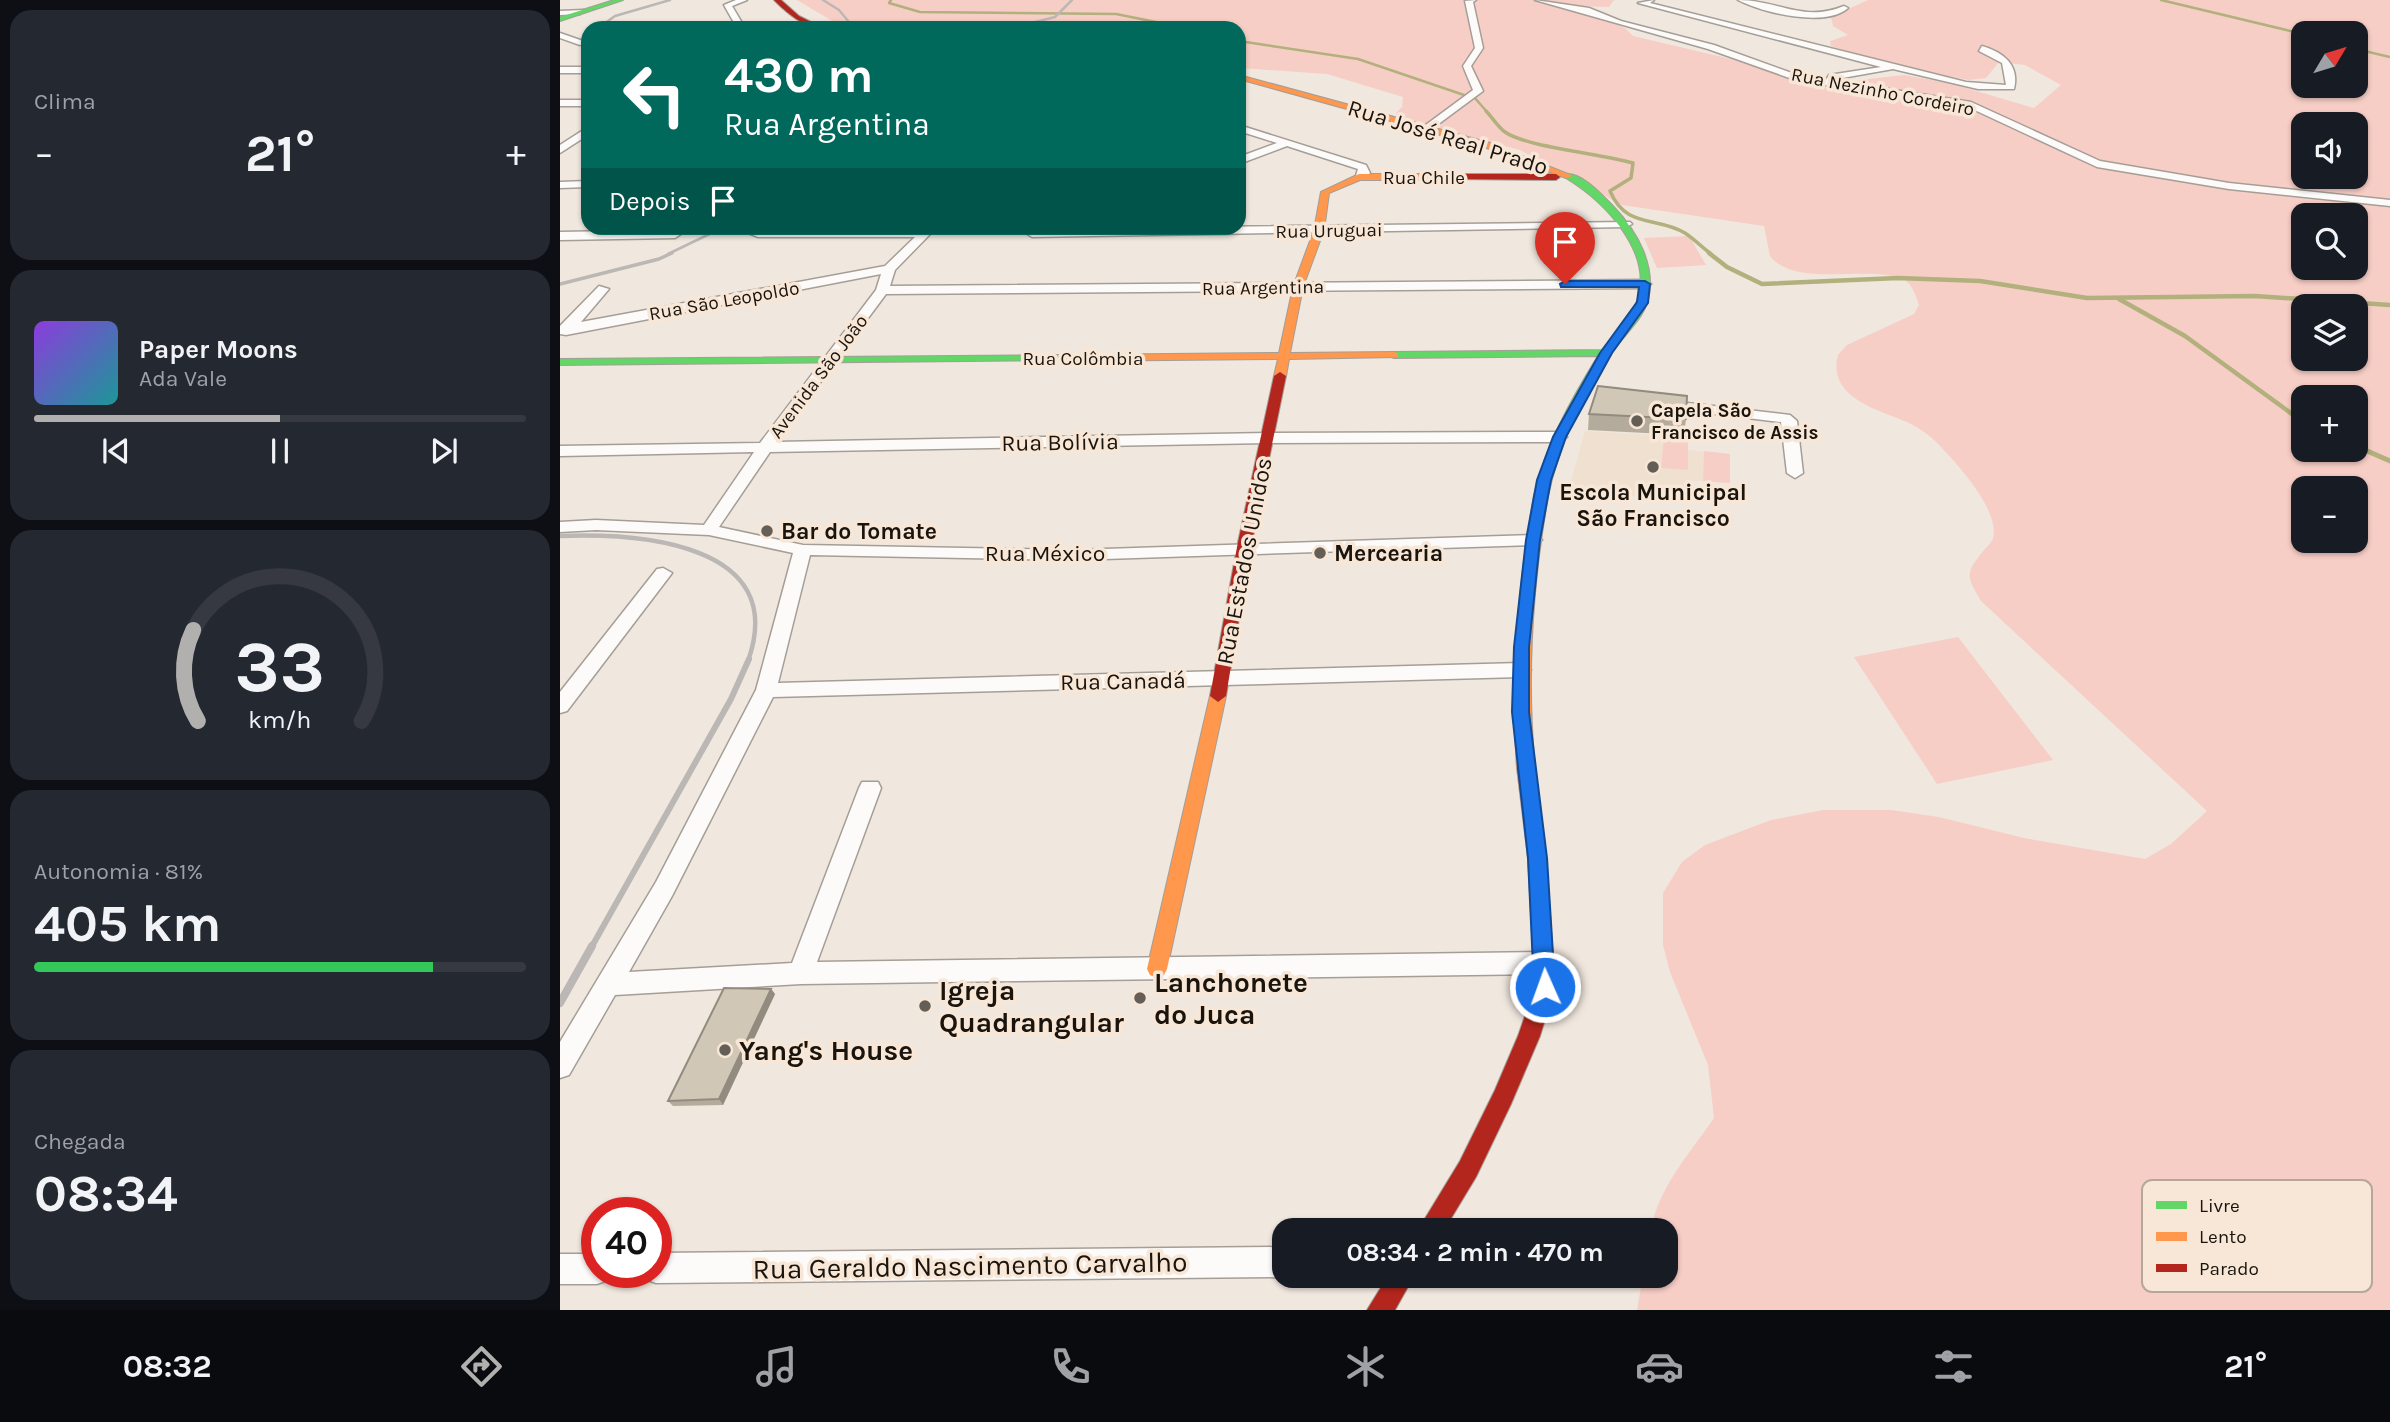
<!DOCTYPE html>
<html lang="pt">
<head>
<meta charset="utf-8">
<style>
  :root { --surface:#171b24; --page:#242831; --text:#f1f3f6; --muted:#9ea1a6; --line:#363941; --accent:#b2b0ae }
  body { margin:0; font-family:Karla,sans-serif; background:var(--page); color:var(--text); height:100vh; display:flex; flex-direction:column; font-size:26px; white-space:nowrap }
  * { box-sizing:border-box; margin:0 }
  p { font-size:23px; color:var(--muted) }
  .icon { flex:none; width:38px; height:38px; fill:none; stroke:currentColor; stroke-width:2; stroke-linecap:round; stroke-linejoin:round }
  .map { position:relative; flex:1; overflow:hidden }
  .drawer { display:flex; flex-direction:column; gap:10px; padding:10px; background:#0d0f14; width:560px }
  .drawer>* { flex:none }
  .top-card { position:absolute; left:21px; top:21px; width:665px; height:214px; border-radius:21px; box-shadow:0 2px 5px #0004; background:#00695c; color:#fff; overflow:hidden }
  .needle { width:46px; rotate:52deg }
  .tools { position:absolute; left:1731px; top:21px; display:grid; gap:14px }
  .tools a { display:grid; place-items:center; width:77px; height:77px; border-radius:14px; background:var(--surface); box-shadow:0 2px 5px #0004; font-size:35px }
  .speed { position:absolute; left:21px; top:1197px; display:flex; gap:14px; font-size:35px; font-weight:700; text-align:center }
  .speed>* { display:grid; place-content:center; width:91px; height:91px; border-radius:50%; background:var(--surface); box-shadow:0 2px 5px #0004; line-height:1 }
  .speed .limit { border:10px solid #d22; background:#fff; color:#111 }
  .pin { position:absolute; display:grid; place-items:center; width:60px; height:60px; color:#fff; margin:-72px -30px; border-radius:50% 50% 50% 0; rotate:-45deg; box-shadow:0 0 7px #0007 }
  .pin .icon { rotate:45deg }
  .me { position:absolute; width:77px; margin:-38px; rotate:358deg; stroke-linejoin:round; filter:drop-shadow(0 0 5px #0008) }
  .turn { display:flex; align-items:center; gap:24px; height:147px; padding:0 28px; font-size:32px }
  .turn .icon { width:91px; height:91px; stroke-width:2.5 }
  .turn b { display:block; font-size:49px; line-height:60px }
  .then { display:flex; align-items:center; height:66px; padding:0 28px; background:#0003; gap:14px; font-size:26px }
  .big { font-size:52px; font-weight:700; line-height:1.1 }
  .drawer .tile { flex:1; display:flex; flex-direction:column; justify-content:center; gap:10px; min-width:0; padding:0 24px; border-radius:21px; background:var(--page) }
  .drawer .dial { align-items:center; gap:0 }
  .dial svg { height:182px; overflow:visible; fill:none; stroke:var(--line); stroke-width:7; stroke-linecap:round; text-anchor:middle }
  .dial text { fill:var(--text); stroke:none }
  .song { display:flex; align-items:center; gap:21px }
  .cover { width:84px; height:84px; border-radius:10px; background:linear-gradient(135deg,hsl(270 70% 55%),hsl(180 70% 35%)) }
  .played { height:7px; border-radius:4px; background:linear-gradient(90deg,var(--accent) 50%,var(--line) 50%) }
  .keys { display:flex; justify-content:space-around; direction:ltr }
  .heat { display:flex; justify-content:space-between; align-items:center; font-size:38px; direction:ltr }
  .charge { height:10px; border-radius:5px; background:linear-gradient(90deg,#34c759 81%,var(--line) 0) }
  .trip { position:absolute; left:712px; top:1218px; width:406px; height:70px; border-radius:21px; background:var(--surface); box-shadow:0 2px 5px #0004; font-weight:700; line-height:70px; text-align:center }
  .menu { display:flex; height:112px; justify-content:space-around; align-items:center; background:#090b0e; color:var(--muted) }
  .menu .icon { width:49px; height:49px }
  .menu .selected { color:var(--accent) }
  .menu b { font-size:32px; color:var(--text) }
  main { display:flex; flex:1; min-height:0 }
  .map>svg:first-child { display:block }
  .built { fill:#f0e0cf }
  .green { fill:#f7cec6; fill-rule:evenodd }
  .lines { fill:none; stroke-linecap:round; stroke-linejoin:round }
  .stream-far3 { stroke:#b2b07d; stroke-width:2.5 }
  .stream-far2 { stroke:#b2b07d; stroke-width:3.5 }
  .stream-far1 { stroke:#b2b07d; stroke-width:4.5 }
  .stream { stroke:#b2b07d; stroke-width:5 }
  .street-casing { stroke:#a59e97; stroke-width:3 }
  .fast-casing { stroke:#a59e97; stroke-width:2 }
  .slow-casing { stroke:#a59e97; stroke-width:2 }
  .jam-casing { stroke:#a59e97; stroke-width:2 }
  .street { fill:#fdfbfa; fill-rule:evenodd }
  .fast { fill:#63d668; fill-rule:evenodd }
  .slow { fill:#ff974d; fill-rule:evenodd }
  .jam { fill:#b3261e; fill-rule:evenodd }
  .rail-far4 { stroke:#bab7b5; stroke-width:2.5 }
  .rail-far3 { stroke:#bab7b5; stroke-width:3.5 }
  .rail-far2 { stroke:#bab7b5; stroke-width:4.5 }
  .rail-far1 { stroke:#bab7b5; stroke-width:6 }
  .rail { stroke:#bab7b5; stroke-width:8 }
  .wall { fill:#b4ab9d }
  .shaded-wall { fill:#928b7f }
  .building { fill:#d1c7b6; stroke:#928b7f; stroke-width:2 }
  .route { fill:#1a73e8; stroke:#114b97; stroke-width:2 }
  .poi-dot { fill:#645e57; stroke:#f8e7d6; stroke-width:2.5 }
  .labels { text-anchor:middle; stroke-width:7; stroke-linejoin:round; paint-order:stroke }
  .far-street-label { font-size:19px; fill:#19140e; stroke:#f8e7d6 }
  .far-poi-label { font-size:19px; font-weight:bold; fill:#19140e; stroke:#f8e7d6; text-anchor:start }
  .street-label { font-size:23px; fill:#19140e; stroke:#f8e7d6 }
  .poi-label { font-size:23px; font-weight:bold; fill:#19140e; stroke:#f8e7d6; text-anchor:start }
  .near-poi-label { font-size:28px; font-weight:bold; fill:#19140e; stroke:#f8e7d6; text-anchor:start }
  .near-street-label { font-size:28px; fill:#19140e; stroke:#f8e7d6 }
  .key { fill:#f8e7d6; stroke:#b5a89a; stroke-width:2 }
  .key-label { font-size:19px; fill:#19140e }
</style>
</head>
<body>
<main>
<section class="drawer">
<div class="tile"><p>Clima</p>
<div class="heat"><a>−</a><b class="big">21°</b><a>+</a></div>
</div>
<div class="tile">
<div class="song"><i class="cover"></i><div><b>Paper Moons</b><p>Ada Vale</p></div></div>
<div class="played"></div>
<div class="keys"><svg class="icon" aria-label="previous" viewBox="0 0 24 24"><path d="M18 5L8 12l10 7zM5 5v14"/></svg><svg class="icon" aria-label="pause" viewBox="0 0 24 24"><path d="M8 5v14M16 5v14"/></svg><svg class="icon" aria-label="next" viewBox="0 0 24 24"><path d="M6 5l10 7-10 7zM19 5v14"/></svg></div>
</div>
<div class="tile dial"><svg viewBox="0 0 100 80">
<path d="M14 69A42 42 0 1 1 86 69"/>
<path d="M14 69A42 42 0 0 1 12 29" stroke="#b2b0ae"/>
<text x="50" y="56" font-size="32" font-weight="700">33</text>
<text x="50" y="72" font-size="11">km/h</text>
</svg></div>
<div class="tile"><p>Autonomia · 81%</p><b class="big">405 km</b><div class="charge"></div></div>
<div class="tile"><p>Chegada</p><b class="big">08:34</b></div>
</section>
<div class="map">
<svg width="1830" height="1310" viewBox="0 0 1830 1310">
  <rect width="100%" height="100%" fill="#f0e7de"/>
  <polygon class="built" points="1025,431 1126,437 1128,450 1170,454 1170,483 1126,480 1123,498 1095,494 1062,497 1009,489"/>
  <g class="green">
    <path d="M237,0H1054L1049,7L1019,6L1022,10L1065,28L1073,36L1273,83L1344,75L1389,83L1474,108L1501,85L1465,65L1439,62L1426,78L1409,80L1329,65L1271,46L1270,41L1288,35L1273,26L1271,17L1308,0H1830V1310H1077L1083,1276H1106V1230H1091C1098,1188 1130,1153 1154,1118L1148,1065L1110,972L1103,945V893L1122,862L1145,845L1211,820L1263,810H1331L1379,817L1464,838L1585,859L1611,844L1647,811L1421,601C1406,576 1405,573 1424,550C1427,547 1432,542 1433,538C1440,511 1399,466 1381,447C1372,437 1360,428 1347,422C1319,410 1267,398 1278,355L1287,345L1354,314L1359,305C1356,296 1352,282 1342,279C1306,264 1236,289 1210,256L1204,226L1062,205L960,150L838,118L836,113L842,107L843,97L767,74L679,68V28H284ZM1743,33H1796V86H1743ZM1743,124H1796V177H1743ZM1743,215H1796V268H1743ZM1743,306H1796V359H1743ZM1743,397H1796V450H1743ZM1743,488H1796V541H1743Z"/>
    <polygon points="1129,236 1146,265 1097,268 1084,238"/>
    <polygon points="1104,437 1128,439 1128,470 1101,468"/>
    <polygon points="1144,451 1170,454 1170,483 1143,481"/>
    <polygon points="1398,637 1493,760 1377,784 1294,657"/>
  </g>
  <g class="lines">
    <g class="stream-far3">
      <polyline points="331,0 329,3 360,12 556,14 626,28"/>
      <polyline points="1601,0 1743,34"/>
      <polyline points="679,41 798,59 904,95"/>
      <polyline points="1796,49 1830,57"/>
      <polyline points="914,97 928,113"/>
    </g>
    <path class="stream-far2" d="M926,111C932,117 938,127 945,132C966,147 1043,154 1073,163L1071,178L1050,191C1066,229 1096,216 1125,233C1134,239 1143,248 1151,254"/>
    <g class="stream-far1">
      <polyline points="1149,253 1167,267 1202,284 1338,278 1420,281 1527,298 1695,296 1830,305"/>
      <polyline points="1559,299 1625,336 1743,422"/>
    </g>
    <polyline class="stream" points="1796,446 1830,461"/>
    <g class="street-casing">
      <g id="street">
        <polygon points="176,0 187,0 172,6 185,28 177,28 164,5"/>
        <polygon points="916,0 913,2 923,48 911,66 923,91 869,131 863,131 863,127 913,90 903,66 915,48 905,1"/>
        <path d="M975,0L1029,8L1061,21L1154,45L1240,76L1266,80L1269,75L1321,67L1078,3L1094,0L1090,3L1406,82L1446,85L1442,63L1419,51L1422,46C1443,52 1460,65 1454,89H1418L1333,69L1271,80L1411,102L1540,161L1669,183L1830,200V206L1669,189L1537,167L1406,106L1238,81L1148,49Z"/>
        <path d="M1178,0C1218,0 1243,23 1284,6L1288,8C1265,28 1203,13 1178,0Z"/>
        <polygon points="23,10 20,14 0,15 0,11"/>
        <polygon points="0,33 23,41 24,43 20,45 0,38"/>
        <rect x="0" y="67" width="28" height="6"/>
        <rect x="0" y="100" width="28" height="6"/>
        <polygon points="679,125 806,165 810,173 803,179 795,179 798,169 727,146 679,164 679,157 717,143 679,131"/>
        <polygon points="28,127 28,135 0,153 0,145"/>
        <polygon points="28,181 28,187 0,188 0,182"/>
        <polygon points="1070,222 1072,224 1066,227 472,237 466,233 472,229"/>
        <polygon points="176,228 362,230 376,228 335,270 330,286 1085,280 1091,284 1085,288 326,294 216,442 708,433 999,432 1007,437 999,442 708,443 210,452 159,527 243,545 514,550 973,535 982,540 973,545 514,560 250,555 218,683 961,663 971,670 961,677 213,697 112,896 69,972 232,963 299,788 302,782 318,782 321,788 257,962 984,952 993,955 996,963 993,971 984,974 241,984 55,995 9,1075 0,1078 0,1042 96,882 196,690 233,553 149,535 36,530 0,532 0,522 36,520 144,525 194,452 0,456 0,446 200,443 316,290 321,274 6,335 0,334 0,326 39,286 49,289 21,322 325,266 355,237 198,237"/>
        <polygon points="0,232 115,230 121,234 115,238 0,240"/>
        <polygon points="1101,400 1230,415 1237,421 1243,473 1235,478 1227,473 1221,422 1096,407 1096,401"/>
        <polygon points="103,568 112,573 109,577 7,711 0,713 0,692 97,569"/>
        <polygon points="724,1247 724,1276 727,1276 724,1277 96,1283 85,1279 83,1272 96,1272 96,1253"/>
        <polygon points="0,1254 37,1254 37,1272 51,1272 48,1280 37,1284 0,1284"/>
      </g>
    </g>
    <g class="fast-casing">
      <g id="fast">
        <polygon points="54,0 63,0 0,21 0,17"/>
        <path d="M1006,174C1023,173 1042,195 1053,206C1077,231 1098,268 1087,303C1081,321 1064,335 1053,351C1023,394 999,444 988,496L981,500L974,496C986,445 1010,401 1038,356L834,358L828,355L834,352L1042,350C1053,335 1068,323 1075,306C1098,255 1045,202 1006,178Z"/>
        <polygon points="506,355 512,358 510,360 0,365 0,359"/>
      </g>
    </g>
    <g class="slow-casing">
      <g id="slow">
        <polygon points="679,75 930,143 1013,176 1006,178 924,147 679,79"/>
        <polygon points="799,174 896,174 900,177 896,180 800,180 769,193 764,230 743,287 730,353 834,352 838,353 838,357 729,359 726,376 720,380 714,376 718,359 506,361 500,358 506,355 719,353 733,287 754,230 761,192"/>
        <path d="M981,492L988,496C972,587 966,676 975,768L972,773H960L957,768C950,676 958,587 974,496Z"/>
        <polygon points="658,690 666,696 607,969 604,975 597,978 590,975 587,969 650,696"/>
      </g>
    </g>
    <g class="jam-casing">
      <g id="jam">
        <path d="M214,0H221L239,16L263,28C244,28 227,13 214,0Z"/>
        <polygon points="896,174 996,174 1000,177 996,180 893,179 892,177"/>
        <polygon points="720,372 726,376 691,547 666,696 658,702 650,696 677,547 714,376"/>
        <polygon points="966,762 972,763 975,768 986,858 995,987 980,1036 951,1104 916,1177 884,1230 858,1230 900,1161 935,1090 958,1036 975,987 968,858 957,768 960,763"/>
        <polygon points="828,1276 854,1276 835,1310 807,1310"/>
      </g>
    </g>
    <use href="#street" class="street"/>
    <use href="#fast" class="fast"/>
    <use href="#slow" class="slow"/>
    <use href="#jam" class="jam"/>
    <g class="rail-far4">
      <polyline points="263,0 279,10 294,28"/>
      <polyline points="38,28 55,16 110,0"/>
      <polyline points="451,28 495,17 512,0"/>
      <polyline points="108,254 162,228"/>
    </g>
    <polyline class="rail-far3" points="0,284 99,259 112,253"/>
    <path class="rail-far2" d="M0,536C79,533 230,543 188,661"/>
    <polyline class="rail-far1" points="31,948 171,699 189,659"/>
    <polyline class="rail" points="0,1003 32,946"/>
  </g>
  <g class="wall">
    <polygon points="1029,414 1126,419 1124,435 1028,430"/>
    <polygon points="211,989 215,994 163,1105 113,1106 108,1101"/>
  </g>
  <polygon class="shaded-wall" points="211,989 215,994 163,1105 159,1099"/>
  <g class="building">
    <polygon points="1038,386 1127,396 1126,419 1029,414"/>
    <polygon points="164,988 211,989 159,1099 108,1101"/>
  </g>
  <polygon class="route" points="1005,281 1085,281 1090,284 1088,303 1052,353 1006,437 991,480 980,540 969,647 969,712 987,858 995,987 992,993 985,996 977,993 974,987 968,858 952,712 954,647 966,540 977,480 993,437 1040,353 1077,302 1079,287 1001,287 1000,284"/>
  <g class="poi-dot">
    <circle cx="1077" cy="421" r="7"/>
    <circle cx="1093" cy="467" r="7"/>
    <circle cx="207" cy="531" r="7"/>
    <circle cx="760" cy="553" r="7"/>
    <circle cx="580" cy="998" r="7"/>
    <circle cx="365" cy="1006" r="7"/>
    <circle cx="165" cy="1050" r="7"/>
  </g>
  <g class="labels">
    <g class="far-street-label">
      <text transform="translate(1323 91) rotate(11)" y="7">Rua Nezinho Cordeiro</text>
      <text x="864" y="184">Rua Chile</text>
      <text transform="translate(769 230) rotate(-1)" y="7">Rua Uruguai</text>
      <text transform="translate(703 287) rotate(-1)" y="7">Rua Argentina</text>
      <text transform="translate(164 300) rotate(-10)" y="7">Rua São Leopoldo</text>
      <text x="523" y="365">Rua Colômbia</text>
      <text transform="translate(258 376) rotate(-53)" y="7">Avenida São João</text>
    </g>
    <g class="far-poi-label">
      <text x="1091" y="417">Capela São<tspan x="1091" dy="22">Francisco de Assis</tspan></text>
    </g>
    <g class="street-label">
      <text transform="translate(888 137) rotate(17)" y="8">Rua José Real Prado</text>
      <text transform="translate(500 442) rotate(-1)" y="8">Rua Bolívia</text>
      <text x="485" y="561">Rua México</text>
      <text transform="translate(684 561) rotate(-79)" y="8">Rua Estados Unidos</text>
      <text transform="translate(563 681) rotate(-1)" y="8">Rua Canadá</text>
    </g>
    <g class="poi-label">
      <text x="1093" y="500" text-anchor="middle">Escola Municipal<tspan x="1093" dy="26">São Francisco</tspan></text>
      <text x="221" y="539">Bar do Tomate</text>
      <text x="774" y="561">Mercearia</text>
    </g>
    <g class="near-poi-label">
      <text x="594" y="992">Lanchonete<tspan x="594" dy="32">do Juca</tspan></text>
      <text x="379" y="1000">Igreja<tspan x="379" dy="32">Quadrangular</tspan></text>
      <text x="179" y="1060">Yang's House</text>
    </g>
    <g class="near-street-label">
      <text transform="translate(410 1265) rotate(-1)" y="10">Rua Geraldo Nascimento Carvalho</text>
    </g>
  </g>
  <rect x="1582" y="1180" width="230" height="112" rx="10" class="key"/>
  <rect x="1596" y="1201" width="31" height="8" fill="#63d668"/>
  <rect x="1596" y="1232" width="31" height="9" fill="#ff974d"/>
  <rect x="1596" y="1264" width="31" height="8" fill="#b3261e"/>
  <g class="key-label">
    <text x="1639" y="1212">Livre</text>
    <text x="1639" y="1243">Lento</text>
    <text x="1639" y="1275">Parado</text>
  </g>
</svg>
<div class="tools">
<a><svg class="needle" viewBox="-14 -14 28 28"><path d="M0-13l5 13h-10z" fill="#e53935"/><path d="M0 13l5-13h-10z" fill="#9ea1a6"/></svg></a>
<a><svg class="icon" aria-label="sound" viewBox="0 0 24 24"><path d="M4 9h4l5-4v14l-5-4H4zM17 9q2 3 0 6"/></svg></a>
<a><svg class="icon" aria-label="search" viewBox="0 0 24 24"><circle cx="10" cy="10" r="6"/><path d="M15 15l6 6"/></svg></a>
<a><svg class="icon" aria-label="layers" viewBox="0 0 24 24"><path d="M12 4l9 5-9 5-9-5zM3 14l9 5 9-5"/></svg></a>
<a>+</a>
<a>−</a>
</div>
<div class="speed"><div class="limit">40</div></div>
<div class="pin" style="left:1005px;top:284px;background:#d93025"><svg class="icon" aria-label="arrive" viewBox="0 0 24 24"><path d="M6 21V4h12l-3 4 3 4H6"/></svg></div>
<svg class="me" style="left:985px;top:987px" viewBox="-20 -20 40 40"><circle r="17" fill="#1a73e8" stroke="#fff" stroke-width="3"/><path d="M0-11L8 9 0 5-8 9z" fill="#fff"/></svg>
<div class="trip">08:34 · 2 min · 470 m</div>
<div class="top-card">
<div class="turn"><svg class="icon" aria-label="left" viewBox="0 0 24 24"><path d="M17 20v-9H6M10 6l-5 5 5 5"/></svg><div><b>430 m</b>Rua Argentina</div></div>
<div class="then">Depois<svg class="icon" aria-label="arrive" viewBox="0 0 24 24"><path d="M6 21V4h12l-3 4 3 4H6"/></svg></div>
</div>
</div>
</main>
<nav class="menu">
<b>08:32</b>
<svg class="icon selected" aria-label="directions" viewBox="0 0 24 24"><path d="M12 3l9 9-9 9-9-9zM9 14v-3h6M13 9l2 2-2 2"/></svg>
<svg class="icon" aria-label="music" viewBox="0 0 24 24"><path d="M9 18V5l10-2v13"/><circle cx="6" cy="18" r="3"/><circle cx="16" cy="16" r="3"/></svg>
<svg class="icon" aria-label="phone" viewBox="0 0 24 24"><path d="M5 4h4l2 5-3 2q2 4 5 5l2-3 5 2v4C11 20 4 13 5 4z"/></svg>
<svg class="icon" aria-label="climate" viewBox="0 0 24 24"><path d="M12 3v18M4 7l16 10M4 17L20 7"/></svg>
<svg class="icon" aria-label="car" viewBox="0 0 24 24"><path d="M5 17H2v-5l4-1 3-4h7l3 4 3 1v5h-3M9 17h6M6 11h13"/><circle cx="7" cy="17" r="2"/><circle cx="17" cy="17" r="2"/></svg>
<svg class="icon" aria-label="filters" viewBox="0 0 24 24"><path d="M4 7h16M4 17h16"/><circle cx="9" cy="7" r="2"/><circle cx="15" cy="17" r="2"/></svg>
<b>21°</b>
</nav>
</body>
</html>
